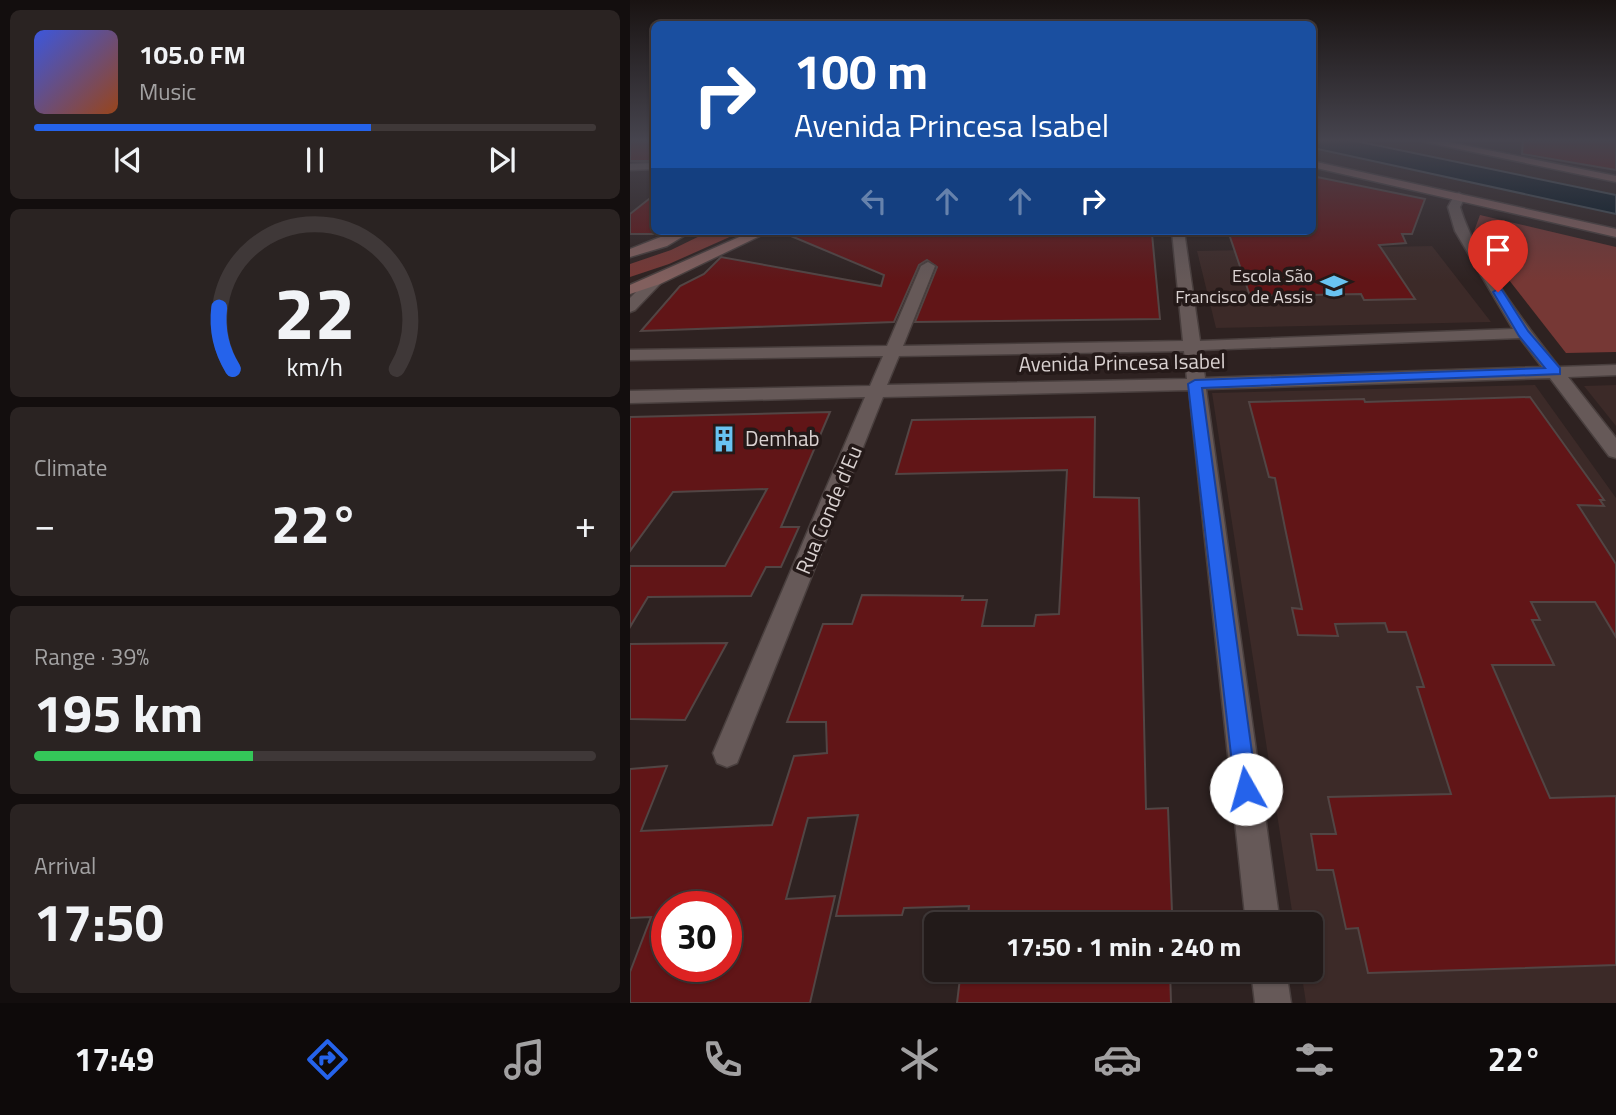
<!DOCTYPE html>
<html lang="en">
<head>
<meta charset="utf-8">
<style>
  :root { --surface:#221a19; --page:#2a2322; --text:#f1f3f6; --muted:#a2a1a2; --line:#3f3838; --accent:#2563eb }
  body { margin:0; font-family:"Titillium Web",sans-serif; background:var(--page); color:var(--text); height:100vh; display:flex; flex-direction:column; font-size:26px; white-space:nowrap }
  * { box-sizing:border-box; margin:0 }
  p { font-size:23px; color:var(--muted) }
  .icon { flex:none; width:38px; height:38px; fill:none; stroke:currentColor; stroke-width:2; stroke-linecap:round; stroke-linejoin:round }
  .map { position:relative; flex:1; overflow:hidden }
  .details { display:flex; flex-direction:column; gap:10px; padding:10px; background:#130e0e; width:630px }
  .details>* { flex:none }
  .hud { position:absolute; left:21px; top:21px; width:665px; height:214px; border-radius:10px; box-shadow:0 2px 5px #0004,0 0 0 2px var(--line); background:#1a4fa0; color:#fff; overflow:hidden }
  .speed { position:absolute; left:21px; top:891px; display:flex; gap:14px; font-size:35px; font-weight:700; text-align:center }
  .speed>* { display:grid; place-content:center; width:91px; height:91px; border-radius:50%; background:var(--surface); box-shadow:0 2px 5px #0004,0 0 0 2px var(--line); line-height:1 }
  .speed .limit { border:10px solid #d22; background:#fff; color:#111 }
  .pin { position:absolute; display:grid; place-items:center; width:60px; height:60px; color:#fff; margin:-72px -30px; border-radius:50% 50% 50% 0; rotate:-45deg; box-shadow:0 0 7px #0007 }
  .pin .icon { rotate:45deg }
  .me { position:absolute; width:77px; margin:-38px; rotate:353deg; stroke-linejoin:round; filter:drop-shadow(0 0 5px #0008) }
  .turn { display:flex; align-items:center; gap:24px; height:147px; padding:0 28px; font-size:32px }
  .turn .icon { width:91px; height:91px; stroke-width:2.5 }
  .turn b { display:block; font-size:49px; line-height:60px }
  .lanes { display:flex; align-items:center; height:66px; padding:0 28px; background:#0003; justify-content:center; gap:35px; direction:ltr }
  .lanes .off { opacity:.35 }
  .big { font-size:52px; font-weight:700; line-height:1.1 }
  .details .tile { flex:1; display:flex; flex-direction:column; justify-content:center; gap:10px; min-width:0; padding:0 24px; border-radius:10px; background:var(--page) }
  .details .dial { align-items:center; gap:0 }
  .dial svg { height:182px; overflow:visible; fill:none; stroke:var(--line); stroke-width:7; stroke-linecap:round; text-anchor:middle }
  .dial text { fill:var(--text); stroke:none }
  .song { display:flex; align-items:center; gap:21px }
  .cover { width:84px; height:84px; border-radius:10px; background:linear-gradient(135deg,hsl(230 70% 55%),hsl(20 70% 35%)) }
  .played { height:7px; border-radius:4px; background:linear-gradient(90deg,var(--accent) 60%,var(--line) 60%) }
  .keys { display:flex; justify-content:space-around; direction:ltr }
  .heat { display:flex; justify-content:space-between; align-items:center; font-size:38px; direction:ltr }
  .charge { height:10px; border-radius:5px; background:linear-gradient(90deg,#34c759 39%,var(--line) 0) }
  .trip { position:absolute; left:294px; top:912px; width:399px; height:70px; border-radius:10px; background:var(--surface); box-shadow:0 2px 5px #0004,0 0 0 2px var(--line); font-weight:700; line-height:70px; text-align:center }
  .tab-bar { display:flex; height:112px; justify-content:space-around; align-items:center; background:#0e0a0a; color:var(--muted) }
  .tab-bar .icon { width:49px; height:49px }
  .tab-bar .on { color:var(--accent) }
  .tab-bar b { font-size:32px; color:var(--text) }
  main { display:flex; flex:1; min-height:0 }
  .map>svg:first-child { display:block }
  .built { fill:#3c2a28 }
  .green { fill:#763835 }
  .water { fill:#001522; stroke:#414e56; stroke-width:2 }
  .building { fill:#611517; stroke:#524544; stroke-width:2; fill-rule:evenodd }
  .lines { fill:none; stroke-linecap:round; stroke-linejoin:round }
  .minor-casing { stroke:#493f3e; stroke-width:3 }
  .secondary-casing { stroke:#493f3e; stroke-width:3 }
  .minor { fill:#665958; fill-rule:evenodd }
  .secondary { fill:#82605e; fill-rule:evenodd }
  .route { fill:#2563eb; stroke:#184099; stroke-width:2 }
  .labels { text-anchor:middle; stroke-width:7; stroke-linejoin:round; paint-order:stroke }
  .far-poi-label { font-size:18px; fill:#dad2d1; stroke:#241918; text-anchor:end }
  .street-label { font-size:21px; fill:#dad2d1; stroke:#241918 }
  .poi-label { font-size:21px; fill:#dad2d1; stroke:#241918; text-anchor:start }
</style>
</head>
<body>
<main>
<section class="details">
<div class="tile">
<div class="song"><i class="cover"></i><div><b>105.0 FM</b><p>Music</p></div></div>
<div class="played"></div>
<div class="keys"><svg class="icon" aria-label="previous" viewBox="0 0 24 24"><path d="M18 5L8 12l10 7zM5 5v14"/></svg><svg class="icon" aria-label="pause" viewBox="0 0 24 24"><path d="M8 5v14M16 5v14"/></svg><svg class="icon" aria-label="next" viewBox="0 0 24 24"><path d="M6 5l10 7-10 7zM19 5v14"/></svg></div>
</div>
<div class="tile dial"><svg viewBox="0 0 100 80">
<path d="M14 69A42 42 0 1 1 86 69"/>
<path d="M14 69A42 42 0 0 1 8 42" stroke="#2563eb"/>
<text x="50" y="56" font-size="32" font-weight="700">22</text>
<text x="50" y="72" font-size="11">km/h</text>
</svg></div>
<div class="tile"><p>Climate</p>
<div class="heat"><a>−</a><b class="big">22°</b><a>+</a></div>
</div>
<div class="tile"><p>Range · 39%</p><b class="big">195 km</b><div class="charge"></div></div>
<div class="tile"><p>Arrival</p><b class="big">17:50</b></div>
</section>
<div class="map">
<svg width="986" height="1003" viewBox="0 0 986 1003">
  <rect width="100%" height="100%" fill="#2e2221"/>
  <g class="built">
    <polygon points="802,246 861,322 586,328 567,251"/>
    <polygon points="905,385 986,498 986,1003 676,1003 671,970 681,970 681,924 664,924 582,393"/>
    <polygon points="986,385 986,426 954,386"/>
  </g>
  <g class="green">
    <polygon points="850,215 986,247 986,352 936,353 843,234"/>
    <polygon points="80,231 113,231 39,264 0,277 0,264 41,250"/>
  </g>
  <polygon class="water" points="683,140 721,140 986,195 986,214 683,148"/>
  <g class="building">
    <rect x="0" y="140" width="24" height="21"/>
    <polygon points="893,140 986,140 986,170 892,154"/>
    <polygon points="682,176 795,199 782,234 772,234 776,243 749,245 785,299 734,300 731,294 620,296 598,231 682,231"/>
    <polygon points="24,195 24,234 0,234 0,214"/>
    <polygon points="149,231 446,231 439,236 522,234 530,319 285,322 307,267 297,260 289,265 264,322 11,331 50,286 74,274 91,257 251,286 254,275"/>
    <polygon points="900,397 974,500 970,500 974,506 948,505 986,564 986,637 965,602 901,602 910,620 902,620 924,665 862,665 920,798 986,796 986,965 738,973 728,928 716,929 703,870 687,870 681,834 706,834 698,797 821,794 787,687 794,687 776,632 758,632 755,623 705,624 708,636 668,635 662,608 672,609 655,528 645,478 639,477 619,402 734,399 735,402"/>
    <polygon points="200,412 151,527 169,527 151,567 136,567 121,596 18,597 0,627 0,566 95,566 137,489 43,492 0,551 0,417"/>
    <path d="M465,417L464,497L509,498L516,809L538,808L542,912H511V924H337L339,906L274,908L272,915L206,916L228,815L178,818L156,899L205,896L180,1003H0V972L21,917L0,918V769L37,766L11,831L142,825L164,756L197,753L196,722H157L193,624H222L232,595L333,596L332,600H357L352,626H404L406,615L429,614L437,470L266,474L282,420ZM37,906H96V966H37Z"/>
    <polygon points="97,643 55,720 0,719 0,644"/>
    <polygon points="331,970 540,970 541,1003 327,1003"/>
  </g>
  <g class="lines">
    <g class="minor-casing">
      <g id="minor">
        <polygon points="24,163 24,169 0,170 0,164"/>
        <path d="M829,193L835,197L830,207C846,260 894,323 929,367L986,365V375L938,377L986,438V458L979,456L920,378L576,389L650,924H616L559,390L253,397L107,763L97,767L87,763L83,753L235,397L0,403V391L240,386L253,356L0,360V350L257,346L291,266L298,262L305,266L273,346L553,341L542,231H554L570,341L883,329L825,231L818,207L825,194ZM890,338L912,367L575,378L571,350ZM554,351L557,379L257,385L269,356Z"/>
        <polygon points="25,277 30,278 32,281 30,284 5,310 0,312 0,298 20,278"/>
        <polygon points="621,970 656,970 661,1003 625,1003"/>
      </g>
    </g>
    <g class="secondary-casing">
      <g id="secondary">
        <polygon points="786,140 808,140 986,176 986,182"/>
        <polygon points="682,161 986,229 986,237 682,167"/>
        <polygon points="46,231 62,231 37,246 0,257 0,249"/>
        <polygon points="123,231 140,231 30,284 0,294 0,285"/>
      </g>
    </g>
    <use href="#minor" class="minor"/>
    <use href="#secondary" class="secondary"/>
  </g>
  <linearGradient id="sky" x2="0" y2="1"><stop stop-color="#191312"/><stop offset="0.5" stop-color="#46444e"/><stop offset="1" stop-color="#46444e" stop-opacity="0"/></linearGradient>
  <rect width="986" height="281" fill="url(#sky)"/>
  <polygon class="route" points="868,289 872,290 898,331 930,368 930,374 572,388 627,789 624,797 616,800 608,797 605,789 558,384 565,380 915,368 889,336 863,292"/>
  <defs>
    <g id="school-bare" transform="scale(2.1)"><path d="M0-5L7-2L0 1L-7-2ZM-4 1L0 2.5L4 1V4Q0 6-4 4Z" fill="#69c3f1" stroke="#241918" stroke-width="2.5" paint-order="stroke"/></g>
    <g id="building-bare" transform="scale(2.1)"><path d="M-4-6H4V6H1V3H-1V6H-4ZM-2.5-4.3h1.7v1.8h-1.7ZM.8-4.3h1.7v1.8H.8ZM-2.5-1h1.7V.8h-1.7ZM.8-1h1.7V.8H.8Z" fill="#69c3f1" stroke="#241918" stroke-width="2.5" paint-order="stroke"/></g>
  </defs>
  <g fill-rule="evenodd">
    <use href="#school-bare" x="704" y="286"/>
    <use href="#building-bare" x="94" y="439"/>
  </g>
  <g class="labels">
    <g class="far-poi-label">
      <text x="683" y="282">Escola São<tspan x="683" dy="21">Francisco de Assis</tspan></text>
    </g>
    <g class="street-label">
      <text transform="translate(492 363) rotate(-1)" y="7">Avenida Princesa Isabel</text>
      <text transform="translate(199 510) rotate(-67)" y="7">Rua Conde d'Eu</text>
    </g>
    <g class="poi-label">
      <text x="115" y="446">Demhab</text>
    </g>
  </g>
</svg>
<div class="speed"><div class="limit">30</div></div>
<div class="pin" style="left:868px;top:292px;background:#d93025"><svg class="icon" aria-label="arrive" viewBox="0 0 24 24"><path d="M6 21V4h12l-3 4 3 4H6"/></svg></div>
<svg class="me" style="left:616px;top:789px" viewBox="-20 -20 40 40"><circle r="19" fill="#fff"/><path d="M0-13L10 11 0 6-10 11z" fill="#2563eb"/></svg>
<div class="trip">17:50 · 1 min · 240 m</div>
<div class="hud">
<div class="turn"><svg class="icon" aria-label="right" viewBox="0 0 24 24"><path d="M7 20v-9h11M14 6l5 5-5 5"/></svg><div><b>100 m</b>Avenida Princesa Isabel</div></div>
<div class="lanes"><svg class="icon off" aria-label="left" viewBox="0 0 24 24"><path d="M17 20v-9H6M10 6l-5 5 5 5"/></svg><svg class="icon off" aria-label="ahead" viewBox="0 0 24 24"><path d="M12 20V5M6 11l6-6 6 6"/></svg><svg class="icon off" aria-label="ahead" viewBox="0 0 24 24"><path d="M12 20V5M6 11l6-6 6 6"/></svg><svg class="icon" aria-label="right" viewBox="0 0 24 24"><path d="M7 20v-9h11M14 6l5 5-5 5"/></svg></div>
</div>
</div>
</main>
<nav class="tab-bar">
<b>17:49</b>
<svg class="icon on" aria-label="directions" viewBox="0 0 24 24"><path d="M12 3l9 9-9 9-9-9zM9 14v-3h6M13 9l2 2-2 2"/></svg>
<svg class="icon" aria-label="music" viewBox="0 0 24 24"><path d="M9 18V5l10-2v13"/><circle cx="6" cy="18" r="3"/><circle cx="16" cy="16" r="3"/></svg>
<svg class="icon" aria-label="phone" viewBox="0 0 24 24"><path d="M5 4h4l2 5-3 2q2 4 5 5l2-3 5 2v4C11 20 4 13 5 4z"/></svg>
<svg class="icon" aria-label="climate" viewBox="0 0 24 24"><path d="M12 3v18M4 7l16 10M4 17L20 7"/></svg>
<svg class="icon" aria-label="car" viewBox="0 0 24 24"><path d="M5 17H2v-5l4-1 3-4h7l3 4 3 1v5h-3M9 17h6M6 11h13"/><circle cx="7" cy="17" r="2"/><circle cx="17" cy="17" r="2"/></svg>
<svg class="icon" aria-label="filters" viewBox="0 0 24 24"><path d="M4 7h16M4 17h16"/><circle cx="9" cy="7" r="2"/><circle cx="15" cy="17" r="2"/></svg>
<b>22°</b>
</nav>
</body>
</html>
